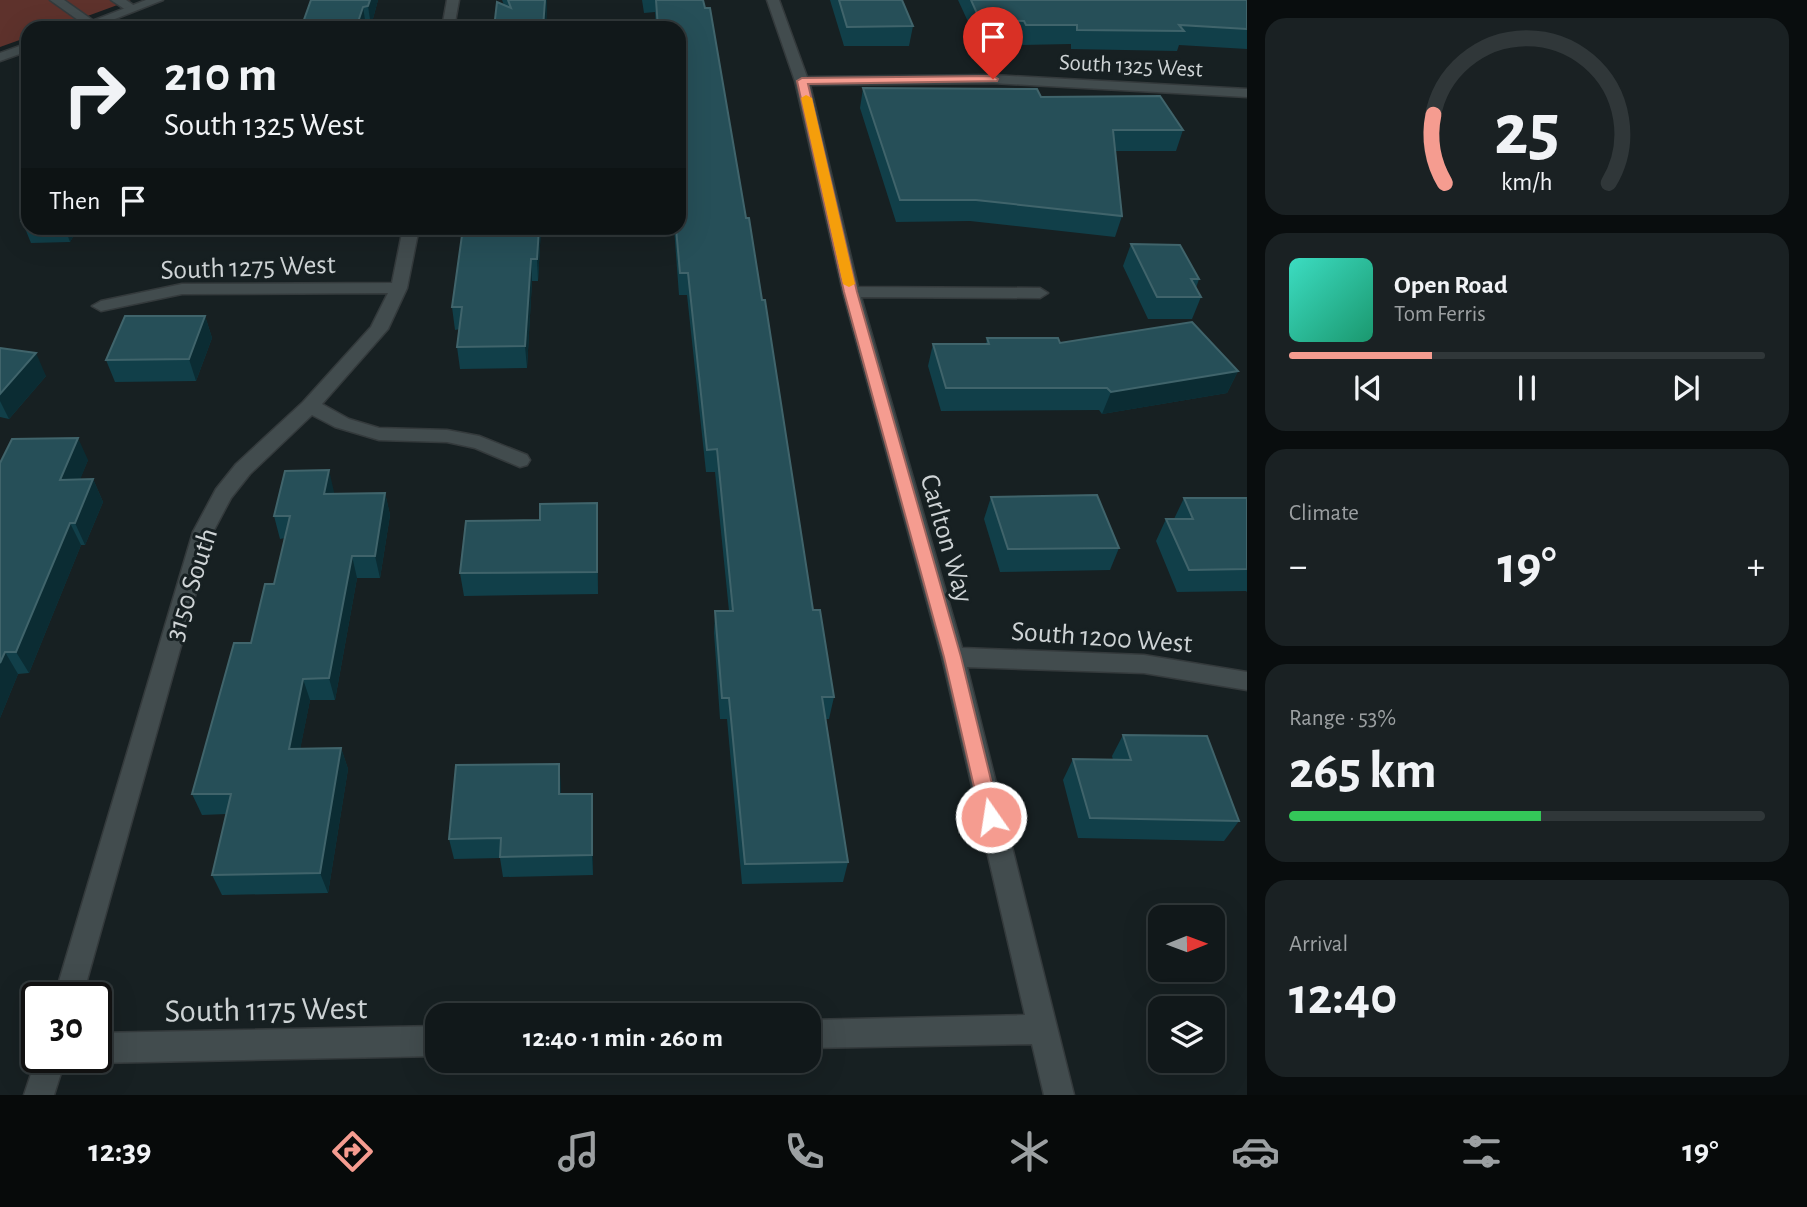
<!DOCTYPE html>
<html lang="en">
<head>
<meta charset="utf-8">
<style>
  :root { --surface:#11181a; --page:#1a2123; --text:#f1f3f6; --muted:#9ca0a2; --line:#303739; --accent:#f59c90 }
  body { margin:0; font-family:"Alegreya Sans",sans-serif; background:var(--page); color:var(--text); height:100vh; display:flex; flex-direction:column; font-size:26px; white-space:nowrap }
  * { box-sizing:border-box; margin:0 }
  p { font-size:23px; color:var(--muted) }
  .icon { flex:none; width:38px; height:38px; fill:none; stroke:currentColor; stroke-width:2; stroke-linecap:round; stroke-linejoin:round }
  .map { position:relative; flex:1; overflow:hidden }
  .panel { display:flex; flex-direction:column; gap:18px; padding:18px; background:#090d0e; width:560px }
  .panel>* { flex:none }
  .hud { position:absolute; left:21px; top:21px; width:665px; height:214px; border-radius:21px; box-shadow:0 7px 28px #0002,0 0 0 2px var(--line); background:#11181a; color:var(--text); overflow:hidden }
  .needle { width:46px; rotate:89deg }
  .fabs { position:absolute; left:1148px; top:905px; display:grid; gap:14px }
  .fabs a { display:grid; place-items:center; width:77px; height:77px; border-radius:14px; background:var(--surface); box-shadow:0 7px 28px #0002,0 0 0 2px var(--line); font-size:35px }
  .speed { position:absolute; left:21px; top:982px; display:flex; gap:14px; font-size:35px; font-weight:700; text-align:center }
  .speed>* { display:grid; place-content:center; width:91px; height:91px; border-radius:50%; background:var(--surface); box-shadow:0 7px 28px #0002,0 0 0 2px var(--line); line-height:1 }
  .speed .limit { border:4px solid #111; border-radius:10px; background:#fff; color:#111 }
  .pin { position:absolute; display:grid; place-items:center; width:60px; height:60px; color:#fff; margin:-72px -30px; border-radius:50% 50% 50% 0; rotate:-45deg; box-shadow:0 0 7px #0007 }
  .pin .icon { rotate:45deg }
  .me { position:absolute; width:77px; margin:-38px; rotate:347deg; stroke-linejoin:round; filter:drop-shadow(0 0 5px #0008) }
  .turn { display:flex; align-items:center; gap:24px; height:147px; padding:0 28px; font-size:32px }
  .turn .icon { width:91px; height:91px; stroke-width:2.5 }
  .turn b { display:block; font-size:49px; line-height:60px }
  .then { display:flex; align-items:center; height:66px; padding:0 28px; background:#0003; gap:14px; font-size:26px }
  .big { font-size:52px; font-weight:700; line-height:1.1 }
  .panel .card { flex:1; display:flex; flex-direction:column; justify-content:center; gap:10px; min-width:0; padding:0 24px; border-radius:21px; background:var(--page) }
  .panel .dial { align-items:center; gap:0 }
  .dial svg { height:182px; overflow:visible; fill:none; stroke:var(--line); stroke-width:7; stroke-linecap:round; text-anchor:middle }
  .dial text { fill:var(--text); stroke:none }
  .song { display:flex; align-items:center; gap:21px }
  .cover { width:84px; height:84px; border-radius:10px; background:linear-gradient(135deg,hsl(170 70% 55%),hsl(160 70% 35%)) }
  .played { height:7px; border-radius:4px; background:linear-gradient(90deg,var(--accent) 30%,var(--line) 30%) }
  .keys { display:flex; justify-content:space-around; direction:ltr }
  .heat { display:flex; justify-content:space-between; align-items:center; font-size:38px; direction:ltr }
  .charge { height:10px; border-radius:5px; background:linear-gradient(90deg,#34c759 53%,var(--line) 0) }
  .trip { position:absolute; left:425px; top:1003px; width:396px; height:70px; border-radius:21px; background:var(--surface); box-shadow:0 7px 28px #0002,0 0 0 2px var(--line); font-weight:700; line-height:70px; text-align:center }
  .tab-bar { display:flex; height:112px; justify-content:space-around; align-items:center; background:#070a0a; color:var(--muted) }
  .tab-bar .icon { width:49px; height:49px }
  .tab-bar .on { color:var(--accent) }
  .tab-bar b { font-size:32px; color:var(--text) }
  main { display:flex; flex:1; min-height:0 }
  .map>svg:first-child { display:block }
  .green { fill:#5e322c }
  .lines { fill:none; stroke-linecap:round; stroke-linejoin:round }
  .service-casing { stroke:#343a3c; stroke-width:3 }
  .minor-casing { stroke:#343a3c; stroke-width:3 }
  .secondary-casing { stroke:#343a3c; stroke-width:3 }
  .service { fill:#424c4e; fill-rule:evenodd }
  .minor { fill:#424c4e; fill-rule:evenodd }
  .secondary { fill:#424c4e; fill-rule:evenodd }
  .wall { fill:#113f49 }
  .shaded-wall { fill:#0b2c33 }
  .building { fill:#264f58; stroke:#40646b; stroke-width:2 }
  .route { fill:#f59c90; stroke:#9f655e; stroke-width:2 }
  .slow { fill:#f59e0b }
  .labels { text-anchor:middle; stroke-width:6; stroke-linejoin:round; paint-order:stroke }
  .far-street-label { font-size:23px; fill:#ced3d5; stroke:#172022 }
  .street-label { font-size:28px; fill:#ced3d5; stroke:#172022 }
  .near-street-label { font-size:33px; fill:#ced3d5; stroke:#172022 }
</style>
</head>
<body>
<main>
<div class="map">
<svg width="1247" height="1095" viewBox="0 0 1247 1095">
  <rect width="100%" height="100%" fill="#172022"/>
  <polygon class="green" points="0,0 131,0 55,28 28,28 28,37 0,47"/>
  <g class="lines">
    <g class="service-casing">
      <g id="service">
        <polygon points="50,0 64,0 98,24 92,28 88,27"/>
        <polygon points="111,0 126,0 139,9 129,12"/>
      </g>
    </g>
    <g class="minor-casing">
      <g id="minor">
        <polygon points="447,0 459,0 454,28 442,28"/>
        <polygon points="767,0 779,0 807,77 993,75 1247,89 1247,97 993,83 810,85 858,287 1040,288 1048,293 1040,298 861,297 962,648 1144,655 1247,672 1247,690 1144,673 967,667 1074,1095 1044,1095 1032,1044 808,1048 808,1020 1025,1015 942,657 843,292 795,81"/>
        <polygon points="403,228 419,228 407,288 388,329 322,404 349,419 379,428 447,430 479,436 527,455 530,460 527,465 520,467 475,448 447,442 379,440 335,427 312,415 250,474 231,498 213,532 82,998 54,998 193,532 216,489 236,464 303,402 371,327 388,293 182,294 101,311 92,306 101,301 182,284 392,283"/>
        <polygon points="438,1026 438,1056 96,1063 85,1057 96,1057 96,1033"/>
        <polygon points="37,1056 66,1057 54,1095 24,1095"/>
      </g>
    </g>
    <g class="secondary-casing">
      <g id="secondary">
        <polygon points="146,0 163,0 92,28 74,28"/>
        <polygon points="28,43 28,51 0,61 0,53"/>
      </g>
    </g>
    <use href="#service" class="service"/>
    <use href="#minor" class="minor"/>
    <use href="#secondary" class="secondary"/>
  </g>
  <g class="wall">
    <polygon points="311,0 378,0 371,26 366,26 365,28 301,28"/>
    <polygon points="502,0 547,0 546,28 494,28 504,5"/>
    <polygon points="642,0 703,0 813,610 834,697 829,719 825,719 848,862 843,882 742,884 727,719 720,719 714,633 715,611 729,611 715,472 706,472 687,295 679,295 674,228 679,228 679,28 656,28 655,12 644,13"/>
    <polygon points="830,0 902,0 913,26 909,46 844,46"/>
    <polygon points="958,0 1247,0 1247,49 1179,45 1177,51 1071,49 1071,44 1021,45 1019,41 976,39"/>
    <polygon points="863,88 1041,97 1183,130 1176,151 1115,151 1122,216 1115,237 970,221 896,222 860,108"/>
    <polygon points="28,211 28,228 78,228 70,242 31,243 22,221"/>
    <polygon points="219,228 288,228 285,236 222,236"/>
    <polygon points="463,228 541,228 538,281 532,281 527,368 460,369 457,347 460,329 455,330 452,307"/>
    <polygon points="1131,244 1199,279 1196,288 1201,297 1192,319 1148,319 1123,266"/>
    <polygon points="205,316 212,338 196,381 115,382 106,360"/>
    <polygon points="987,338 1060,343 1238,371 1227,393 1102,414 1099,410 941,411 928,366 933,344 986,344"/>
    <polygon points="0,348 46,376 9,419 0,417"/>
    <polygon points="12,439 88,460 80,479 93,479 103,502 85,545 81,545 29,673 18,674 0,718"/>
    <polygon points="334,492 334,494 385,493 390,515 380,578 357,578 335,700 310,700 300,749 341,748 348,769 328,893 222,895 212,875 226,814 202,815 192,794 274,584 285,538 280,539 274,516"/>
    <polygon points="991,497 1119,548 1110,570 1000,572 984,519"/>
    <polygon points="1184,498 1247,498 1247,592 1246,591 1177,592 1156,541 1166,519 1174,519"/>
    <polygon points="597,503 598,594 464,596 460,573 540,520"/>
    <polygon points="1123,735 1239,821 1224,841 1078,838 1063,780 1073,759 1113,760 1112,756"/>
    <polygon points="561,784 561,794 593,814 593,875 503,877 500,858 454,859 449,839"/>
  </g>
  <g class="shaded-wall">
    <polygon points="370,0 378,0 371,26 368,6"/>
    <polygon points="545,0 547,0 546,28 543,28"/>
    <polygon points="363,7 366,26 365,28 356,28"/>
    <polygon points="65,228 78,228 70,242"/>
    <polygon points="283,228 288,228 285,236"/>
    <polygon points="539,228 541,228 538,281 537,259"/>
    <polygon points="531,259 532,281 527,368 525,346"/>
    <polygon points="205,316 212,338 196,381 189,359"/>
    <polygon points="36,353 46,376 9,419 0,401 0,394"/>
    <polygon points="1238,371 1227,393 1102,414 1111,392"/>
    <polygon points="78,438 88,460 71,502 60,480"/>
    <polygon points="329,470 334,492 329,516 324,494"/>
    <polygon points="93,479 103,502 85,545 75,523"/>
    <polygon points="385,493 390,515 380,578 375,556"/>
    <polygon points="70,523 81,545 29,673 16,652"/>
    <polygon points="352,556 357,578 335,700 329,678"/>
    <polygon points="5,652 18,674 0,718 0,663"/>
    <polygon points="303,679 310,700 296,770 289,749"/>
    <polygon points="341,748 348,769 328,893 320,873"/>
    <polygon points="559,764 561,784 560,815 559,794"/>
    <polygon points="592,794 593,814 593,875 592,855"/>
  </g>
  <g class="building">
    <polygon points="311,0 370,0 368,6 363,7 356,28 301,28"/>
    <polygon points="508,0 545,0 543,28 494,28 497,2 511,8"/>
    <polygon points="656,0 703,0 705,8 710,8 746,218 749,218 762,300 765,300 813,610 820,610 834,697 822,697 848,862 745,864 729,698 722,698 715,611 733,611 717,449 707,450 688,273 680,273 676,228 679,228 679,28 658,28"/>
    <polygon points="839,0 902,0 913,26 847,27"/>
    <polygon points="971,0 1247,0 1247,29 1179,25 1184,31 1077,30 1077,25 1026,25 1024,21 980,20"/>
    <polygon points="863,88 1037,89 1041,97 1160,96 1183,130 1113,130 1122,216 976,200 900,200"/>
    <polygon points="28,211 28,221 22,221"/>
    <polygon points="463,228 539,228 537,259 531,259 525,346 457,347 462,307 452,307"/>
    <polygon points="1131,244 1180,245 1199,279 1191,279 1201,297 1157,297"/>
    <polygon points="125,316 205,316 189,359 106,360"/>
    <polygon points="1192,322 1238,371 1111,392 1107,388 946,388 933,344 989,344 987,338 1058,338 1060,343"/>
    <polygon points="0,348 36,353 0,394"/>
    <polygon points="78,438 60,480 93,479 75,523 70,523 16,652 5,652 0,663 0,463 12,439"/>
    <polygon points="329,470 324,494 385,493 375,556 352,556 329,678 303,679 289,749 341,748 320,873 212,875 231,794 192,794 234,643 251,643 265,584 274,584 290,516 274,516 285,471"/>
    <polygon points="1097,495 1119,548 1008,549 991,497"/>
    <polygon points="1184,498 1247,498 1247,569 1189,570 1166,519 1193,519"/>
    <polygon points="597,503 597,572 460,573 466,521 540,520 540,504"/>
    <polygon points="1123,735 1207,736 1239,821 1090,818 1073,759 1131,760"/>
    <polygon points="559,764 559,794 592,794 592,855 500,857 501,838 449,839 456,765"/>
  </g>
  <polygon class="route" points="993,76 998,79 997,81 808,84 857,292 961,657 1000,817 998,823 991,825 984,823 981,817 944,657 844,292 797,81 802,78"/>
  <polygon class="slow" points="806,95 812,98 855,284 849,287 843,284 801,98"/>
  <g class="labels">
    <g class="far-street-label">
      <text transform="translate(1131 65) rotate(3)" y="8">South 1325 West</text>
    </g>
    <g class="street-label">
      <text transform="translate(248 266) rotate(-2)" y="10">South 1275 West</text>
      <text transform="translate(948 538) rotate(74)" y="10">Carlton Way</text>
      <text transform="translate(190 584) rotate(-72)" y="10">3150 South</text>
      <text transform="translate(1102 636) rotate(4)" y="10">South 1200 West</text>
    </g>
    <g class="near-street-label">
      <text transform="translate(266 1008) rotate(-1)" y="12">South 1175 West</text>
    </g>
  </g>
</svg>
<div class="fabs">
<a><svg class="needle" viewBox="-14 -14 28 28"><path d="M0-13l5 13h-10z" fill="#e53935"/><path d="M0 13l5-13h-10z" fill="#9ca0a2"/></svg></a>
<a><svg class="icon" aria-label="layers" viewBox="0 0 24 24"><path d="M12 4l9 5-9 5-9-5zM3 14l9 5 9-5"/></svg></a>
</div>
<div class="speed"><div class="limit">30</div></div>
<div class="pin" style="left:993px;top:79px;background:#d93025"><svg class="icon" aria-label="arrive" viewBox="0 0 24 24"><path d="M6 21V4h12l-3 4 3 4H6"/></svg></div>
<svg class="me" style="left:991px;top:817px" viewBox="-20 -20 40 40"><circle r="17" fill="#f59c90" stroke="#fff" stroke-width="3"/><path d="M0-11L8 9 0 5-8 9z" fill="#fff"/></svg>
<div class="trip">12:40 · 1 min · 260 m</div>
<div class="hud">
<div class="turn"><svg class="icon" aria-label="right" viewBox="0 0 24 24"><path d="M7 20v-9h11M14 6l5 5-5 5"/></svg><div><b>210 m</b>South 1325 West</div></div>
<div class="then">Then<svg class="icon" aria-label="arrive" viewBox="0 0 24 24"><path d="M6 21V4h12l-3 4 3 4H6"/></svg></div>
</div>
</div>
<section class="panel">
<div class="card dial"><svg viewBox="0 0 100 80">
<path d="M14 69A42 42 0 1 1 86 69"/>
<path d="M14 69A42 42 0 0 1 9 39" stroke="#f59c90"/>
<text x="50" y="56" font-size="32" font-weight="700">25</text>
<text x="50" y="72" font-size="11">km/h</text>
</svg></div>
<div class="card">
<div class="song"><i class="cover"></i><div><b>Open Road</b><p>Tom Ferris</p></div></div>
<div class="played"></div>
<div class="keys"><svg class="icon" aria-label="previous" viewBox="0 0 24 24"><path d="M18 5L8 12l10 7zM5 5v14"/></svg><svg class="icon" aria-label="pause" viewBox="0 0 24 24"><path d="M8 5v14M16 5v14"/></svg><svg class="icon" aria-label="next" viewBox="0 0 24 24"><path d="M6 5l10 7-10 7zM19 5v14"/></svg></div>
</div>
<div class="card"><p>Climate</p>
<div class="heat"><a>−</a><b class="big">19°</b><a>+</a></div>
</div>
<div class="card"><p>Range · 53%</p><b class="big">265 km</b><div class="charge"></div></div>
<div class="card"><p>Arrival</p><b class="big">12:40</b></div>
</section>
</main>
<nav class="tab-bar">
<b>12:39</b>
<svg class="icon on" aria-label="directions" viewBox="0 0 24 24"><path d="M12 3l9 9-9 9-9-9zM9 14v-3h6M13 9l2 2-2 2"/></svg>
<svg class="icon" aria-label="music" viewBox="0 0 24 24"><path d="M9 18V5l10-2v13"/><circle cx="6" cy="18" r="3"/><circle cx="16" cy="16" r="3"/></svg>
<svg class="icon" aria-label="phone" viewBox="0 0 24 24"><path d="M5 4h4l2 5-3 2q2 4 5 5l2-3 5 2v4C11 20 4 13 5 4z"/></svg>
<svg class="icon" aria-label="climate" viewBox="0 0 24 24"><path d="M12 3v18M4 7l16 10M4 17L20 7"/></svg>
<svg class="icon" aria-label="car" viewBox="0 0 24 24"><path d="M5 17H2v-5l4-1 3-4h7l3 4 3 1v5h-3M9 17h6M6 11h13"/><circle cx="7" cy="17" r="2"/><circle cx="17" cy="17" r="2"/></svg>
<svg class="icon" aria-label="filters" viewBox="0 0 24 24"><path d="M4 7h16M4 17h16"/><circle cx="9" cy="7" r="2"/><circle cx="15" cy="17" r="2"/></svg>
<b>19°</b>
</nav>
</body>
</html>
